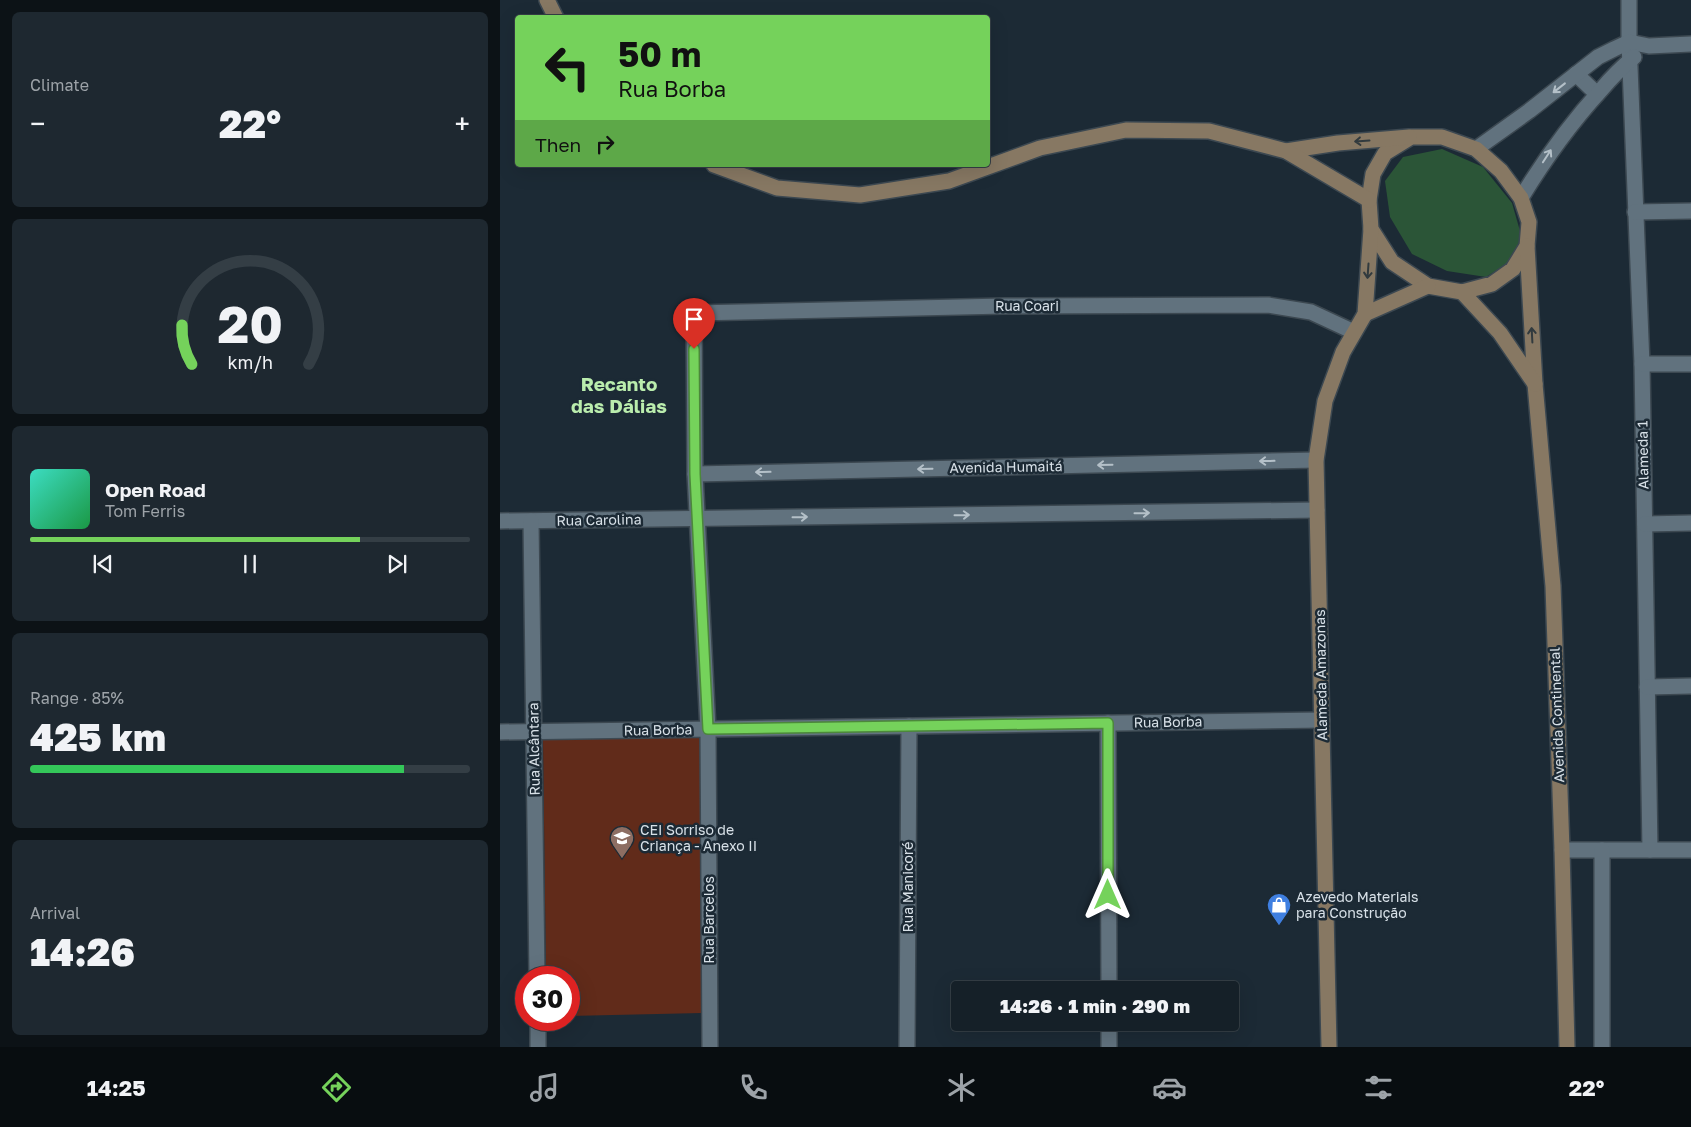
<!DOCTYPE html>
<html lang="en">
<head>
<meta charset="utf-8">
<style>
  :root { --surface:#152028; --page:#1e2830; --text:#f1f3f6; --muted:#9da3a8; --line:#343e45; --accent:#75d25b }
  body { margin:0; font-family:"Golos Text",sans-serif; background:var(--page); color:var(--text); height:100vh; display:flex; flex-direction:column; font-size:19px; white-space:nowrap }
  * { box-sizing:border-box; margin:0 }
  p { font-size:16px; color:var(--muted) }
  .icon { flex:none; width:28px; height:28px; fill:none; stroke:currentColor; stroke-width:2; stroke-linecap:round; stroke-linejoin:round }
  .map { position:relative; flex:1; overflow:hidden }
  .details { display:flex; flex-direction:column; gap:12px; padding:12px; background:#0c1216; width:500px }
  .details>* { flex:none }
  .banner { position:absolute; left:15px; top:15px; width:475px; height:152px; border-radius:5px; box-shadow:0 5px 20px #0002,0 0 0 1px var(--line); background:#75d25b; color:#111; overflow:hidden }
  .speed { position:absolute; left:15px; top:966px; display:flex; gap:10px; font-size:25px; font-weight:700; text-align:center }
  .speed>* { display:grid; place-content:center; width:65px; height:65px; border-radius:50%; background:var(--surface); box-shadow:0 5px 20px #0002,0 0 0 1px var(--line); line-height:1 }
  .speed .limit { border:8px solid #d22; background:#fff; color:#111 }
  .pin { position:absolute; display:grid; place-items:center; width:42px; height:42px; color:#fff; margin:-51px -21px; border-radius:50% 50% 50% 0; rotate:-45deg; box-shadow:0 0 5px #0007 }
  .pin .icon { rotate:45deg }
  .me { position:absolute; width:55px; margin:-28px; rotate:0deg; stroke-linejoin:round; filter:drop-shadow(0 0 4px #0008) }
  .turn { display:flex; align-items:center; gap:18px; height:105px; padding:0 20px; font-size:22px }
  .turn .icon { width:65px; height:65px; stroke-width:2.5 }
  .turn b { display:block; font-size:35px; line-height:42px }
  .then { display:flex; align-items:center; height:48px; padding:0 20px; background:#0003; gap:10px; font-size:19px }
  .big { font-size:38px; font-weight:800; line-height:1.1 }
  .details .card { flex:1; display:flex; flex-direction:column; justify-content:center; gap:8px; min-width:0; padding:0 18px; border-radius:8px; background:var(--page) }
  .details .dial { align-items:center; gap:0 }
  .dial svg { height:130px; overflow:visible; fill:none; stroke:var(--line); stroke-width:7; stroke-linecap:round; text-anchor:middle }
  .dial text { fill:var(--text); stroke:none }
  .song { display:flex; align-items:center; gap:15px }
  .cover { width:60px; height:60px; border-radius:8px; background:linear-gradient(135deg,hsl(170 70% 55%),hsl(140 70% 35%)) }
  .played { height:5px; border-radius:2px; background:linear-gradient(90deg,var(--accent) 75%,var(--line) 75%) }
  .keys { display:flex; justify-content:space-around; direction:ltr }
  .heat { display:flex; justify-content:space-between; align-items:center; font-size:28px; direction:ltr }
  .charge { height:8px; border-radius:4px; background:linear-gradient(90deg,#34c759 85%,var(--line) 0) }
  .trip { position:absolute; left:451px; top:981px; width:288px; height:50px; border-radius:5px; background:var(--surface); box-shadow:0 5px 20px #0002,0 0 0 1px var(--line); font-weight:800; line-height:50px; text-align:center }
  .tab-bar { display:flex; height:80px; justify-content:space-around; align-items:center; background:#080d10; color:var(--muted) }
  .tab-bar .icon { width:35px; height:35px }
  .tab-bar .selected { color:var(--accent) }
  .tab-bar b { font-size:22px; color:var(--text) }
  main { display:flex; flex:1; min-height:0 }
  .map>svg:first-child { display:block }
  .green { fill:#2b5537 }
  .building { fill:#612b1a }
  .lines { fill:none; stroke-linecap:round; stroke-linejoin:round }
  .street-casing { stroke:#3c4851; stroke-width:18 }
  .secondary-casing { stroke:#3c4851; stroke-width:18 }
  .street { stroke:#61727e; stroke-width:15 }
  .secondary { stroke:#877863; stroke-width:15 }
  .oneway { stroke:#b4c0c8 }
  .oneway2 { stroke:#313a3e }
  .route-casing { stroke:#4c883b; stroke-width:12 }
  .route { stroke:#75d25b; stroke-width:9 }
  .labels { text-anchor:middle; stroke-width:5; stroke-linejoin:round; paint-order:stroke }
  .street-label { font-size:14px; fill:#d8e1e8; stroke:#1c2a35 }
  .poi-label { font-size:14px; fill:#d8e1e8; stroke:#1c2a35; text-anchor:start }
  .district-label { font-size:19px; font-weight:bold; fill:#baedad; stroke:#1c2a35 }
</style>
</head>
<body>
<main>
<section class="details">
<div class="card"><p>Climate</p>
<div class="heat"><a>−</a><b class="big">22°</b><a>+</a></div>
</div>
<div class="card dial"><svg viewBox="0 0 100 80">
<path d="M14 69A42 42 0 1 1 86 69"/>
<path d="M14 69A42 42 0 0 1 8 45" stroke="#75d25b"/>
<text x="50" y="56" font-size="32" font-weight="700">20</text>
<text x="50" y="72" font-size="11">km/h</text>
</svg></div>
<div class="card">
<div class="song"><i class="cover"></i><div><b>Open Road</b><p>Tom Ferris</p></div></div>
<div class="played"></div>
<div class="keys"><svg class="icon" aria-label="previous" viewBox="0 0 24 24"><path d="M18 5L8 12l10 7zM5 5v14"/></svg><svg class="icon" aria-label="pause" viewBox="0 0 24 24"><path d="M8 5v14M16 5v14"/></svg><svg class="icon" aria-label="next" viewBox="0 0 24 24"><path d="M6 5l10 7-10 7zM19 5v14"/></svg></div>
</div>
<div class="card"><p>Range · 85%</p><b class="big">425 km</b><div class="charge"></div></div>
<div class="card"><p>Arrival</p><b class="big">14:26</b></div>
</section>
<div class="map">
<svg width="1191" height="1047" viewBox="0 0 1191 1047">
  <rect width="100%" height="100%" fill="#1c2a35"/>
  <polygon class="green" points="942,149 983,167 1012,203 1022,238 1008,263 986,277 947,271 912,254 890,217 885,181 903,157"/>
  <polygon class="building" points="200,735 202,1013 69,1016 69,978 46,978 43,740"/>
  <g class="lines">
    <g class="street-casing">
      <g id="street">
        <polyline points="1129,0 1129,42 1142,364 1150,850"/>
        <polyline points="1076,74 1097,94"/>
        <polyline points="976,149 1029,111 1098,57 1114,49 1129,42 1149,46 1191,44"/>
        <path d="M1021,198C1046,157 1069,125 1101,90C1111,78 1122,67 1134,57"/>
        <polyline points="1135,212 1191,211"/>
        <polyline points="1142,364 1191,364"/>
        <polyline points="195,474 816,460"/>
        <polyline points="0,521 817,510"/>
        <polyline points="31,521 37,978"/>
        <polyline points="1145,524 1191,523"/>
        <polyline points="1147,687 1191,686"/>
        <polyline points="608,723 609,990"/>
        <polyline points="0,732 822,720"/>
        <polyline points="1062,850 1191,850"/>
        <polyline points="38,1020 38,1047"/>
        <polyline points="609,1022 609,1047"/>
        <polyline points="210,1047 208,729 195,474 194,313 504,306 768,305 811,312 854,332"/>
        <polyline points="407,1047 409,726"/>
        <polyline points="1102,1047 1102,850"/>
      </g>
    </g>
    <g class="secondary-casing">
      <g id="secondary">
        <polyline points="47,0 56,18"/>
        <polygon points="911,137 942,137 976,149 1001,171 1021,198 1029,222 1027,246 1013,269 992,284 962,292 928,286 892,262 871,229 869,200 873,174 885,153"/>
        <polyline points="786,151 838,143 909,137"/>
        <polyline points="214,165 277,188 360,195 449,181 540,148 626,130 709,131 786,151 869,200"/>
        <polyline points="1027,246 1035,384 1053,586 1062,850 1067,1047"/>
        <polyline points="962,292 1000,333 1035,384"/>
        <polyline points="865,314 928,286"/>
        <polyline points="829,1047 816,460 825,401 843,352 865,314 871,229"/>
      </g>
    </g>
    <use href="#street" class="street"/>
    <use href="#secondary" class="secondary"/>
  </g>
  <defs><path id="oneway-shaft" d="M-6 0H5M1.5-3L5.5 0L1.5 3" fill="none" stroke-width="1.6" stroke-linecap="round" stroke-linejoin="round" transform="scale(1.25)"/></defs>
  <g class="oneway">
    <use href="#oneway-shaft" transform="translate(1059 88) rotate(142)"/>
    <use href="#oneway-shaft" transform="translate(1047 156) rotate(-57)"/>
    <use href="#oneway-shaft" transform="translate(767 461) rotate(179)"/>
    <use href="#oneway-shaft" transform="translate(605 465) rotate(179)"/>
    <use href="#oneway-shaft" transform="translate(425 469) rotate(179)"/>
    <use href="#oneway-shaft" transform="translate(263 472) rotate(179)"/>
    <use href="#oneway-shaft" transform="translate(642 513) rotate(-1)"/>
    <use href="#oneway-shaft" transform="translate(462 515) rotate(-1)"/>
    <use href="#oneway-shaft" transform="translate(300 517) rotate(-1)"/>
  </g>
  <g class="oneway2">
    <use href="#oneway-shaft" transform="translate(862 141) rotate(176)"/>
    <use href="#oneway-shaft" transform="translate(868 271) rotate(94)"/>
    <use href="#oneway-shaft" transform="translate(1032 335) rotate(-93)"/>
  </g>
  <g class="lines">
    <g class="route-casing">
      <polyline id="route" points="194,349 195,474 208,729 608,723 608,895"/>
    </g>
    <use href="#route" class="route"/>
  </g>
  <defs>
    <g id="school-pin" transform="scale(1.25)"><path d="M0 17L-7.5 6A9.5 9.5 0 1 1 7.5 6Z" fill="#8d6e63" stroke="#1c2a35"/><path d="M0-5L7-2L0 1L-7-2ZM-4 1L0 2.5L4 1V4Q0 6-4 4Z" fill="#fff"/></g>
    <g id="shop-pin" transform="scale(1.25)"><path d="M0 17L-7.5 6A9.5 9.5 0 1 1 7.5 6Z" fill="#3f7fe0" stroke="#1c2a35"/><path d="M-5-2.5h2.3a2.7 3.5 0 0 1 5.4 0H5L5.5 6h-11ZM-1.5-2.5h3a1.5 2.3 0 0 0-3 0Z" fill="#fff"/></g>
  </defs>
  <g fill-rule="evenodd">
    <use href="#school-pin" x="122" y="838"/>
    <use href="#shop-pin" x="779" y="905"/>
  </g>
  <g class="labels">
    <g class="street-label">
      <text x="527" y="311">Rua Coari</text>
      <text transform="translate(1143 455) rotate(-91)" y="5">Alameda 1</text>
      <text transform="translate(506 467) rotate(-1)" y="5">Avenida Humaitá</text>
      <text transform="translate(99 520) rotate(-1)" y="5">Rua Carolina</text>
      <text transform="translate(821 675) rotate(-91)" y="5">Alameda Amazonas</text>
      <text transform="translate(1057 715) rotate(-92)" y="5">Avenida Continental</text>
      <text transform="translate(668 722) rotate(-1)" y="5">Rua Borba</text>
      <text transform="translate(158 730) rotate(-1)" y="5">Rua Borba</text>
      <text transform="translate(34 749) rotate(-91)" y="5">Rua Alcântara</text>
      <text transform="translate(408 887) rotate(-90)" y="5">Rua Manicoré</text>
      <text transform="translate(209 920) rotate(-90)" y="5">Rua Barcelos</text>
    </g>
    <g class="poi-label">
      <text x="140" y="835">CEI Sorriso de<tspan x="140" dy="16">Criança - Anexo II</tspan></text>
      <text x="796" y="902">Azevedo Materiais<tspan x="796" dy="16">para Construção</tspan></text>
    </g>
    <g class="district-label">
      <text x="119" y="391">Recanto<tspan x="119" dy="22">das Dálias</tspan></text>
    </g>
  </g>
</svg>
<div class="speed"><div class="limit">30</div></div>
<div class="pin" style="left:194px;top:349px;background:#d93025"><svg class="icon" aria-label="arrive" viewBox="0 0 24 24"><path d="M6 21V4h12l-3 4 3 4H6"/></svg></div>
<svg class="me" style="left:608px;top:895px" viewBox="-20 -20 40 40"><path d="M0-17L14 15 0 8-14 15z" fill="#75d25b" stroke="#fff" stroke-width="4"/></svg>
<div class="trip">14:26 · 1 min · 290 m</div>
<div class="banner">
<div class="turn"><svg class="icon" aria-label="left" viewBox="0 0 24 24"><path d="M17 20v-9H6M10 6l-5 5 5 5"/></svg><div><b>50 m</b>Rua Borba</div></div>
<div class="then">Then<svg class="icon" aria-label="right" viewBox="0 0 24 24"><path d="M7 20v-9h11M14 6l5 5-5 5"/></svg></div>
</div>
</div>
</main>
<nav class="tab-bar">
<b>14:25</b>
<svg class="icon selected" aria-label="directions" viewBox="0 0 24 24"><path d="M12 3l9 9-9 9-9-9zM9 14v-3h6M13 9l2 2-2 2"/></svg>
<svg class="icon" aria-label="music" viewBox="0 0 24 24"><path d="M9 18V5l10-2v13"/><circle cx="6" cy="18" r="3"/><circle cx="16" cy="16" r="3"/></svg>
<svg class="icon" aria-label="phone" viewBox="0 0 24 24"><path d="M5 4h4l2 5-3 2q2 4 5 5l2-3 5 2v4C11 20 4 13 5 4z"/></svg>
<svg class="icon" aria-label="climate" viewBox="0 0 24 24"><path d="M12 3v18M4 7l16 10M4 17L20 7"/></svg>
<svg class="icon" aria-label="car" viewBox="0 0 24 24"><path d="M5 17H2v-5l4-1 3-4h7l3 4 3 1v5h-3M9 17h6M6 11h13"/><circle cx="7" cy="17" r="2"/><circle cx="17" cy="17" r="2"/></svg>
<svg class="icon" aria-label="filters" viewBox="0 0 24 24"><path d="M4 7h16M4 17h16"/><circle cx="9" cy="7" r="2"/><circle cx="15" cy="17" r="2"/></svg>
<b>22°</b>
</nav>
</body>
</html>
